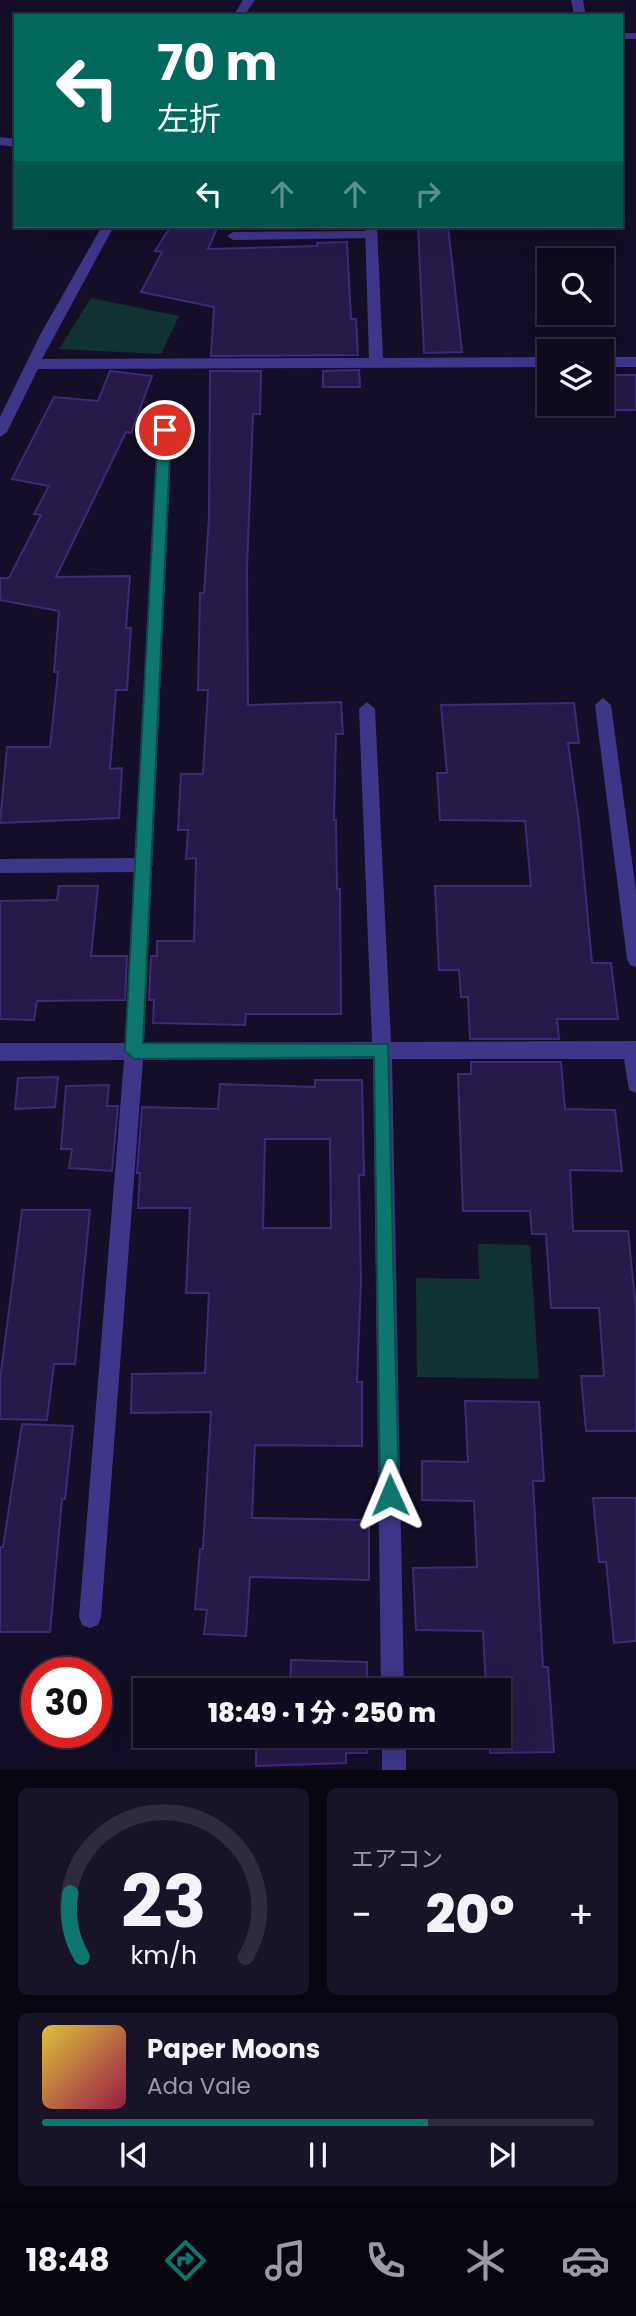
<!DOCTYPE html>
<html lang="ja">
<head>
<meta charset="utf-8">
<style>
  :root { --surface:#0f0a1e; --page:#181327; --text:#f1f3f6; --muted:#9b9aa4; --line:#2f2b3c; --accent:#0f766e }
  body { margin:0; font-family:Poppins,"Noto Sans JP",sans-serif; background:var(--page); color:var(--text); height:100vh; display:flex; flex-direction:column; font-size:26px; white-space:nowrap }
  * { box-sizing:border-box; margin:0 }
  p { font-size:23px; color:var(--muted) }
  .icon { flex:none; width:38px; height:38px; fill:none; stroke:currentColor; stroke-width:2; stroke-linecap:round; stroke-linejoin:round }
  .map { position:relative; height:1770px; overflow:hidden }
  .drawer { display:flex; flex-direction:column; gap:18px; padding:18px; background:#080610; flex:1 }
  .drawer>* { flex:none }
  .hud { position:absolute; left:14px; top:14px; width:609px; height:214px; border-radius:0px; box-shadow:0 7px 28px #0002,0 0 0 2px var(--line); background:#00695c; color:#fff; overflow:hidden }
  .tools { position:absolute; left:537px; top:248px; display:grid; gap:14px }
  .tools a { display:grid; place-items:center; width:77px; height:77px; border-radius:0px; background:var(--surface); box-shadow:0 7px 28px #0002,0 0 0 2px var(--line); font-size:35px }
  .speed { position:absolute; left:21px; top:1657px; display:flex; gap:14px; font-size:35px; font-weight:700; text-align:center }
  .speed>* { display:grid; place-content:center; width:91px; height:91px; border-radius:50%; background:var(--surface); box-shadow:0 7px 28px #0002,0 0 0 2px var(--line); line-height:1 }
  .speed .limit { border:10px solid #d22; background:#fff; color:#111 }
  .pin { position:absolute; display:grid; place-items:center; width:60px; height:60px; color:#fff; margin:-30px; border:4px solid #fff; border-radius:50%; box-shadow:0 2px 7px #0007 }
  .me { position:absolute; width:77px; margin:-38px; rotate:359deg; stroke-linejoin:round; filter:drop-shadow(0 0 5px #0008) }
  .turn { display:flex; align-items:center; gap:24px; height:147px; padding:0 28px; font-size:32px }
  .turn .icon { width:91px; height:91px; stroke-width:2.5 }
  .turn b { display:block; font-size:49px; line-height:60px }
  .lanes { display:flex; align-items:center; height:66px; padding:0 28px; background:#0003; justify-content:center; gap:35px; direction:ltr }
  .lanes .off { opacity:.35 }
  .big { font-size:52px; font-weight:800; line-height:1.1 }
  .drawer .card { flex:1; display:flex; flex-direction:column; justify-content:center; gap:10px; min-width:0; padding:0 24px; border-radius:10px; background:var(--page) }
  .drawer .dial { align-items:center; gap:0 }
  .dial svg { height:182px; overflow:visible; fill:none; stroke:var(--line); stroke-width:7; stroke-linecap:round; text-anchor:middle }
  .dial text { fill:var(--text); stroke:none }
  .song { display:flex; align-items:center; gap:21px }
  .cover { width:84px; height:84px; border-radius:10px; background:linear-gradient(135deg,hsl(50 70% 55%),hsl(340 70% 35%)) }
  .played { height:7px; border-radius:4px; background:linear-gradient(90deg,var(--accent) 70%,var(--line) 70%) }
  .keys { display:flex; justify-content:space-around; direction:ltr }
  .heat { display:flex; justify-content:space-between; align-items:center; font-size:38px; direction:ltr }
  .drawer .tiles { flex:1; display:grid; gap:18px; grid-template-columns:1fr 1fr }
  .card:last-child { grid-column:span 2 }
  .trip { position:absolute; left:133px; top:1678px; width:378px; height:70px; border-radius:0px; background:var(--surface); box-shadow:0 7px 28px #0002,0 0 0 2px var(--line); font-weight:800; line-height:70px; text-align:center }
  .menu { display:flex; height:112px; justify-content:space-around; align-items:center; background:#06040c; color:var(--muted) }
  .menu .icon { width:49px; height:49px }
  .menu .current { color:var(--accent) }
  .menu b { font-size:32px; color:var(--text) }
  .map>svg:first-child { display:block }
  .green { fill:#113232 }
  .building { fill:#26194a; stroke:#3d2a77; stroke-width:2; fill-rule:evenodd }
  .lines { fill:none; stroke-linecap:round; stroke-linejoin:round }
  .lane { fill:#3e3789; fill-rule:evenodd }
  .street { fill:#3e3789; fill-rule:evenodd }
  .route { fill:#0f766e; stroke:#0a4d48; stroke-width:2 }
</style>
</head>
<body>
<div class="map">
<svg width="636" height="1770" viewBox="0 0 636 1770">
  <rect width="100%" height="100%" fill="#140e28"/>
  <g class="green">
    <polygon points="91,298 179,316 161,354 59,349"/>
    <polygon points="478,1244 530,1245 539,1379 417,1377 416,1278 479,1279"/>
  </g>
  <g class="building">
    <polygon points="171,226 218,226 208,249 317,246 317,243 347,242 351,319 356,319 358,355 211,356 214,307 141,292 162,252 155,251"/>
    <polygon points="448,226 462,352 424,353 418,227"/>
    <polygon points="359,370 360,387 323,387 323,371"/>
    <polygon points="110,371 152,376 131,433 126,432 56,577 130,576 126,628 131,628 127,690 116,690 110,769 122,768 119,818 0,823 7,747 50,747 58,672 54,672 59,611 0,600 0,578 9,578 41,515 34,514 49,486 12,479 54,397 98,401"/>
    <polygon points="210,371 261,371 260,414 253,414 247,569 248,705 341,702 343,734 336,734 334,820 336,820 337,889 340,889 341,1014 246,1014 245,1025 153,1023 154,1000 149,1000 151,956 157,956 157,941 194,941 196,858 186,859 188,830 178,830 181,774 203,774 208,690 198,690 200,593 204,593 209,517"/>
    <polygon points="603,375 636,375 636,410 609,410"/>
    <polygon points="574,703 579,743 568,743 579,822 592,963 611,963 618,1019 557,1019 559,1039 470,1039 468,997 461,997 459,970 439,970 435,886 531,886 525,821 440,820 437,773 447,773 441,705"/>
    <polygon points="59,886 98,886 91,956 127,956 125,1000 37,1001 34,1020 0,1019 0,901 57,900"/>
    <polygon points="471,1062 561,1062 565,1109 615,1110 622,1171 570,1170 573,1231 628,1231 636,1310 636,1431 586,1431 581,1376 604,1376 599,1308 551,1308 546,1234 532,1234 530,1211 463,1211 458,1074 471,1074"/>
    <polygon points="58,1077 55,1107 15,1109 18,1078"/>
    <path d="M315,1080H362L364,1175H359L361,1282L357,1382H362V1446L255,1445L252,1518L369,1520V1580L250,1577L246,1636L204,1634L207,1610L195,1609L200,1549H203L211,1412L131,1413L132,1374L205,1373L209,1293H186L190,1208H138L140,1173H137L142,1107L218,1109L220,1084L315,1087ZM265,1139H330L331,1228H263Z"/>
    <polygon points="109,1085 107,1106 118,1106 112,1171 69,1168 72,1149 61,1149 66,1086"/>
    <polygon points="22,1210 90,1210 75,1364 54,1364 47,1420 0,1419 0,1380"/>
    <polygon points="465,1401 539,1402 544,1481 533,1481 543,1667 548,1667 554,1752 490,1753 489,1736 499,1736 499,1690 486,1690 483,1631 416,1630 413,1568 477,1567 474,1501 422,1500 422,1461 468,1462"/>
    <polygon points="22,1424 73,1426 65,1499 62,1499 50,1632 0,1632 0,1547 3,1547"/>
    <polygon points="593,1498 636,1498 636,1641 614,1643 606,1562 599,1562"/>
    <polygon points="291,1660 367,1662 367,1690 290,1690"/>
    <polygon points="256,1736 367,1736 367,1753 346,1753 346,1763 256,1766"/>
  </g>
  <g class="lines">
    <g class="lane">
      <polygon points="571,0 583,0 586,16 574,16"/>
      <polygon points="0,137 16,139 16,147 0,145"/>
      <polygon points="372,231 377,232 377,238 233,240 227,236 233,232"/>
      <polygon points="144,858 150,860 153,865 150,870 144,872 0,873 0,859"/>
    </g>
    <g class="street">
      <polygon points="243,0 255,0 244,16 233,16"/>
      <rect x="621" y="33" width="15" height="6"/>
      <polygon points="102,226 114,226 42,359 369,358 365,226 377,226 383,358 550,357 550,367 38,369 7,432 0,437 0,417 40,335"/>
      <rect x="602" y="357" width="34" height="10"/>
      <polygon points="165,425 172,430 144,1043 372,1042 359,709 367,702 375,709 391,1042 636,1041 636,1093 629,1090 624,1059 392,1059 404,1690 381,1690 373,1059 143,1060 101,1617 98,1625 90,1628 82,1625 79,1617 124,1060 0,1061 0,1043 125,1043 158,430"/>
      <polygon points="603,698 611,705 636,891 636,967 630,965 627,959 595,705"/>
      <rect x="382" y="1736" width="24" height="34"/>
    </g>
  </g>
  <polygon class="route" points="165,425 171,430 143,1043 388,1044 399,1495 397,1502 390,1505 383,1502 380,1495 374,1057 134,1059 125,1051 158,430"/>
</svg>
<div class="tools">
<a><svg class="icon" aria-label="search" viewBox="0 0 24 24"><circle cx="10" cy="10" r="6"/><path d="M15 15l6 6"/></svg></a>
<a><svg class="icon" aria-label="layers" viewBox="0 0 24 24"><path d="M12 4l9 5-9 5-9-5zM3 14l9 5 9-5"/></svg></a>
</div>
<div class="speed"><div class="limit">30</div></div>
<div class="pin" style="left:165px;top:430px;background:#d93025"><svg class="icon" aria-label="arrive" viewBox="0 0 24 24"><path d="M6 21V4h12l-3 4 3 4H6"/></svg></div>
<svg class="me" style="left:390px;top:1495px" viewBox="-20 -20 40 40"><path d="M0-17L14 15 0 8-14 15z" fill="#0f766e" stroke="#fff" stroke-width="4"/></svg>
<div class="trip">18:49 · 1 分 · 250 m</div>
<div class="hud">
<div class="turn"><svg class="icon" aria-label="left" viewBox="0 0 24 24"><path d="M17 20v-9H6M10 6l-5 5 5 5"/></svg><div><b>70 m</b>左折</div></div>
<div class="lanes"><svg class="icon" aria-label="left" viewBox="0 0 24 24"><path d="M17 20v-9H6M10 6l-5 5 5 5"/></svg><svg class="icon off" aria-label="ahead" viewBox="0 0 24 24"><path d="M12 20V5M6 11l6-6 6 6"/></svg><svg class="icon off" aria-label="ahead" viewBox="0 0 24 24"><path d="M12 20V5M6 11l6-6 6 6"/></svg><svg class="icon off" aria-label="right" viewBox="0 0 24 24"><path d="M7 20v-9h11M14 6l5 5-5 5"/></svg></div>
</div>
</div>
<section class="drawer">
<div class="tiles">
<div class="card dial"><svg viewBox="0 0 100 80">
<path d="M14 69A42 42 0 1 1 86 69"/>
<path d="M14 69A42 42 0 0 1 9 41" stroke="#0f766e"/>
<text x="50" y="56" font-size="32" font-weight="700">23</text>
<text x="50" y="72" font-size="11">km/h</text>
</svg></div>
<div class="card"><p>エアコン</p>
<div class="heat"><a>−</a><b class="big">20°</b><a>+</a></div>
</div>
<div class="card">
<div class="song"><i class="cover"></i><div><b>Paper Moons</b><p>Ada Vale</p></div></div>
<div class="played"></div>
<div class="keys"><svg class="icon" aria-label="previous" viewBox="0 0 24 24"><path d="M18 5L8 12l10 7zM5 5v14"/></svg><svg class="icon" aria-label="pause" viewBox="0 0 24 24"><path d="M8 5v14M16 5v14"/></svg><svg class="icon" aria-label="next" viewBox="0 0 24 24"><path d="M6 5l10 7-10 7zM19 5v14"/></svg></div>
</div>
</div>
</section>
<nav class="menu">
<b>18:48</b>
<svg class="icon current" aria-label="directions" viewBox="0 0 24 24"><path d="M12 3l9 9-9 9-9-9zM9 14v-3h6M13 9l2 2-2 2"/></svg>
<svg class="icon" aria-label="music" viewBox="0 0 24 24"><path d="M9 18V5l10-2v13"/><circle cx="6" cy="18" r="3"/><circle cx="16" cy="16" r="3"/></svg>
<svg class="icon" aria-label="phone" viewBox="0 0 24 24"><path d="M5 4h4l2 5-3 2q2 4 5 5l2-3 5 2v4C11 20 4 13 5 4z"/></svg>
<svg class="icon" aria-label="climate" viewBox="0 0 24 24"><path d="M12 3v18M4 7l16 10M4 17L20 7"/></svg>
<svg class="icon" aria-label="car" viewBox="0 0 24 24"><path d="M5 17H2v-5l4-1 3-4h7l3 4 3 1v5h-3M9 17h6M6 11h13"/><circle cx="7" cy="17" r="2"/><circle cx="17" cy="17" r="2"/></svg>
</nav>
</body>
</html>
